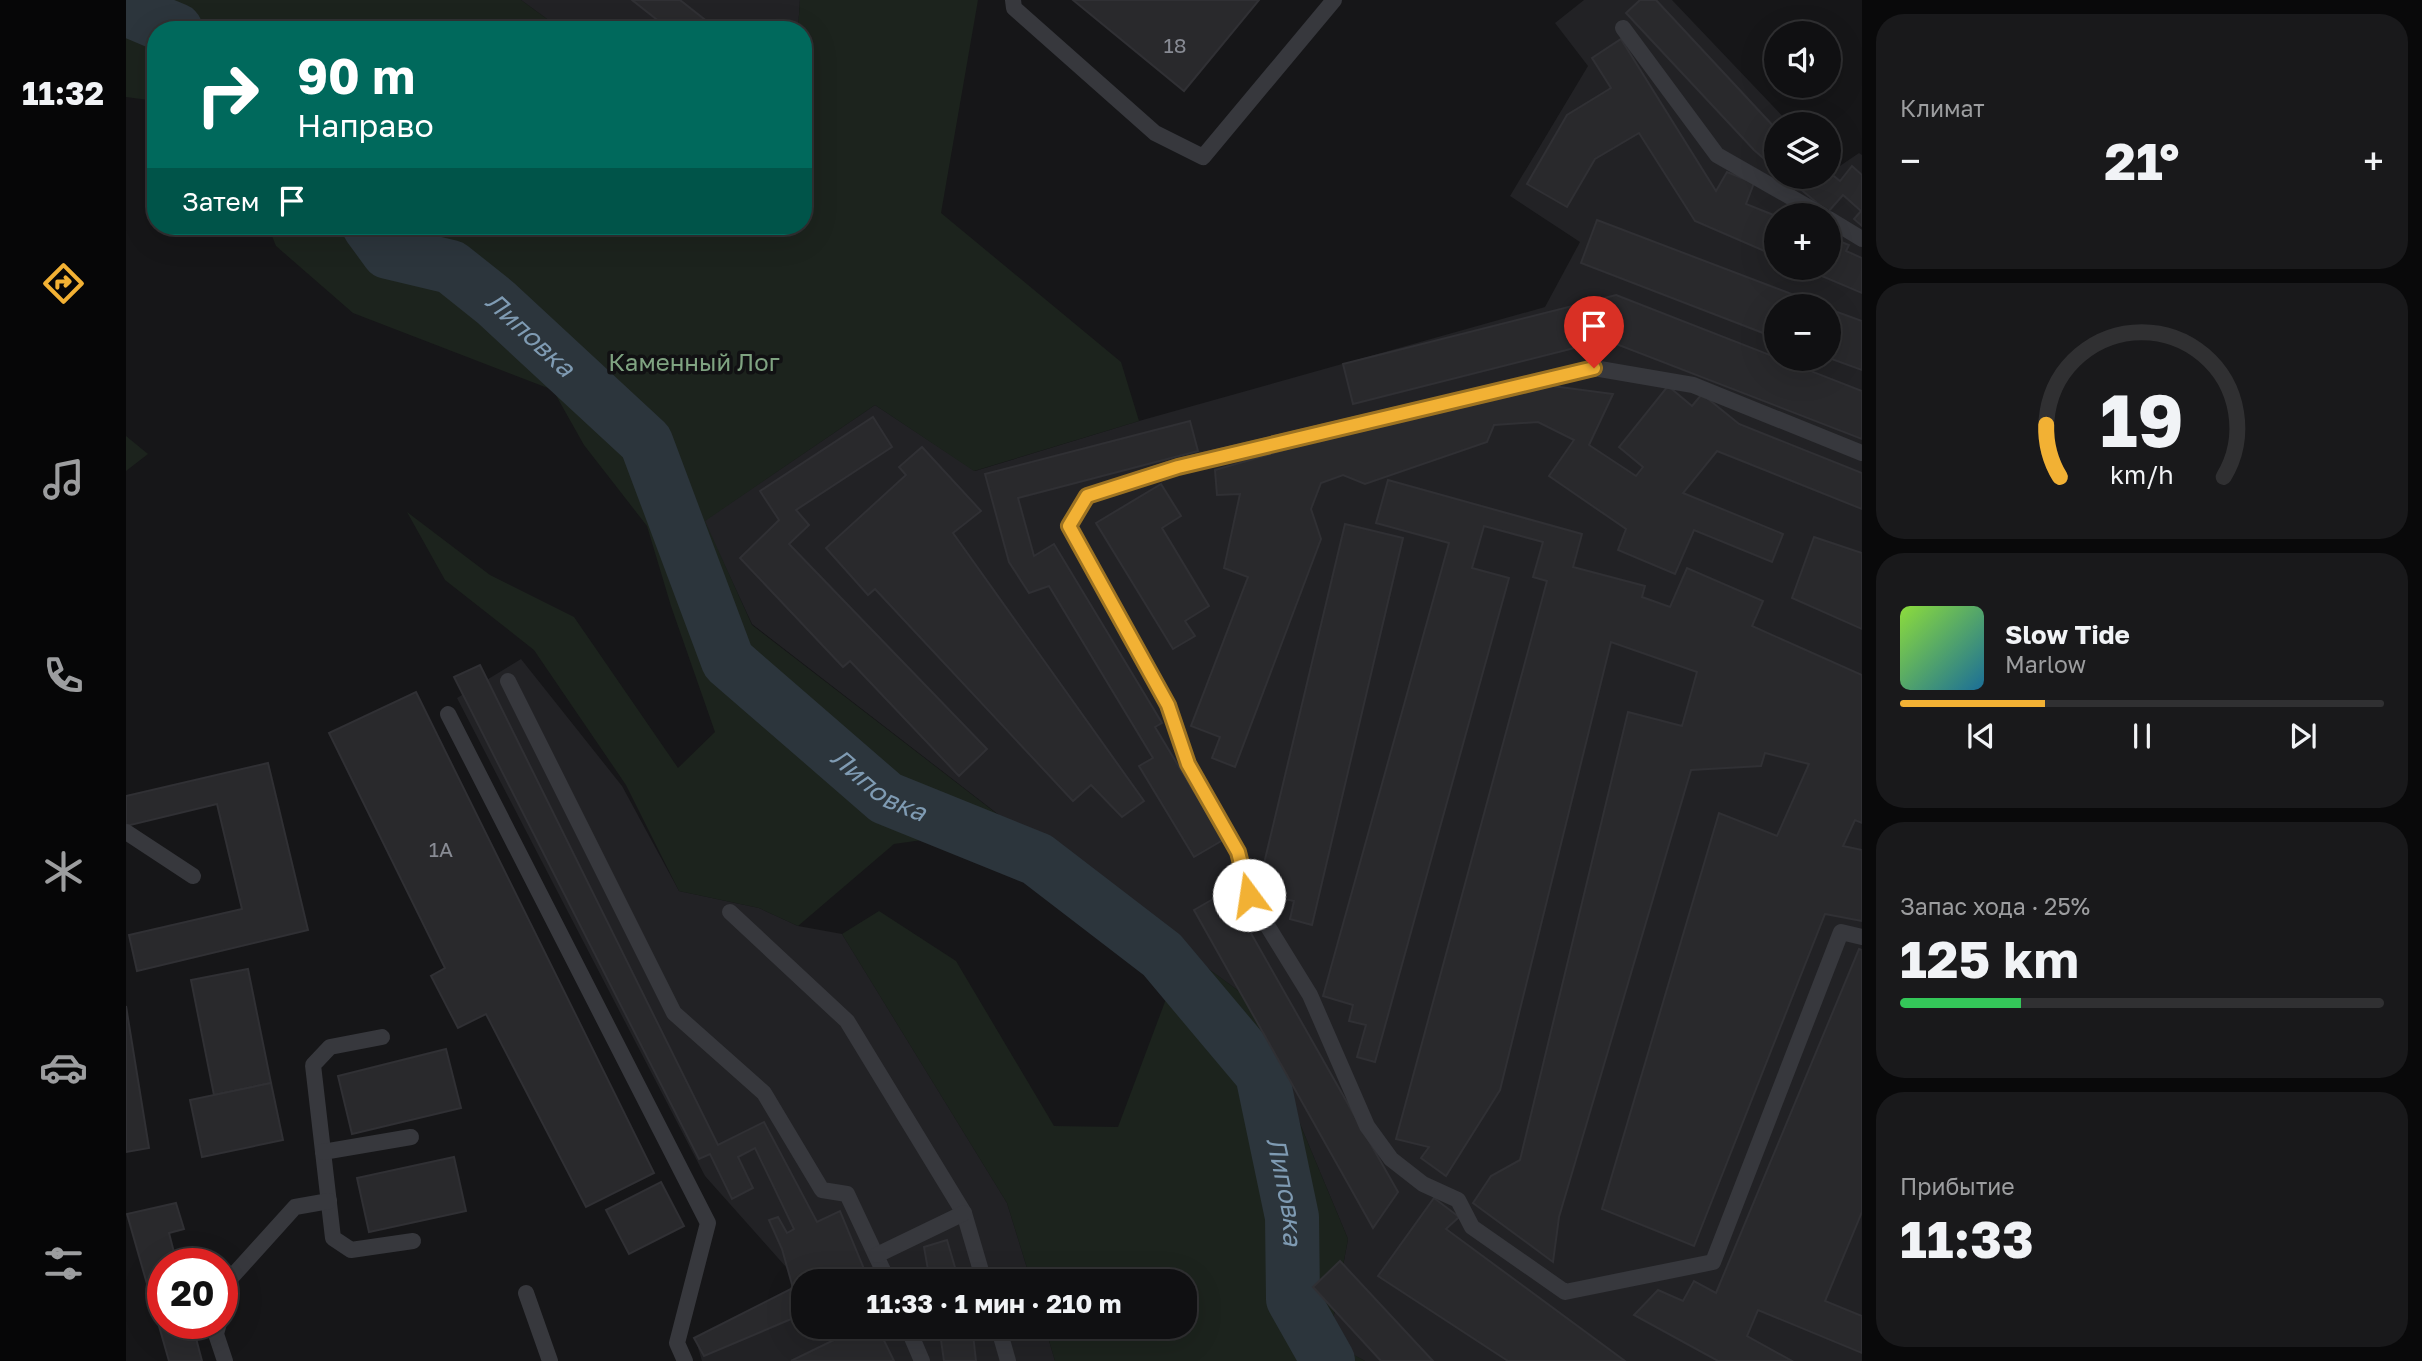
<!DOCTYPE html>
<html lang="ru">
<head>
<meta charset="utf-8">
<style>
  :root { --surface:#101012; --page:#19191b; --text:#f1f3f6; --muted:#9c9d9f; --line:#303032; --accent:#f2b134 }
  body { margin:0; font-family:"Golos Text",sans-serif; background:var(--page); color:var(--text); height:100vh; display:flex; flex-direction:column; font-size:26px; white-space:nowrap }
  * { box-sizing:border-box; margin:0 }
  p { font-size:23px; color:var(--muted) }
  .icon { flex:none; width:38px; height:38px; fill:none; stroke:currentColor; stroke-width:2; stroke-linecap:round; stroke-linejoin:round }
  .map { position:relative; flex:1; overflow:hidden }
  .drawer { display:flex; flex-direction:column; gap:14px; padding:14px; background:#09090a; width:560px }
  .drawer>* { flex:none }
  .banner { position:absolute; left:21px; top:21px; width:665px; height:214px; border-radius:28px; box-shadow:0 7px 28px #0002,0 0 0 2px var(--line); background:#00695c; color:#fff; overflow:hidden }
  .controls { position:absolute; left:1638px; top:21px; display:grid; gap:14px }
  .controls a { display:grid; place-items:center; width:77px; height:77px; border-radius:50%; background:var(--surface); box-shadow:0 7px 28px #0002,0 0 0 2px var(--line); font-size:35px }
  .speed { position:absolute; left:21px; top:1248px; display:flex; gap:14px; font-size:35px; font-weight:700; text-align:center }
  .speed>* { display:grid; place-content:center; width:91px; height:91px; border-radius:50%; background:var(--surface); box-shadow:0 7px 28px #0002,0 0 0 2px var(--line); line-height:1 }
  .speed .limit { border:10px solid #d22; background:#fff; color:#111 }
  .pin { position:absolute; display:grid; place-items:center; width:60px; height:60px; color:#fff; margin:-72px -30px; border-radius:50% 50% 50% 0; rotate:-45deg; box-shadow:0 0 7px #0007 }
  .pin .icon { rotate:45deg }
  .me { position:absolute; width:77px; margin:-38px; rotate:346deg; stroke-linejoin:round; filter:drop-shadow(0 0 5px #0008) }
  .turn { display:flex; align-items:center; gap:24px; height:147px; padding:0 35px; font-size:32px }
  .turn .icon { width:91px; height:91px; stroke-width:2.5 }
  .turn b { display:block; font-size:49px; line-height:60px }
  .then { display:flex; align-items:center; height:66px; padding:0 35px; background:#0003; gap:14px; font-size:26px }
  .big { font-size:52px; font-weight:700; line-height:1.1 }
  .drawer .tile { flex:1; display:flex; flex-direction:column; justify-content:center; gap:10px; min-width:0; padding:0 24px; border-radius:28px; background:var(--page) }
  .drawer .dial { align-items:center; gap:0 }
  .dial svg { height:182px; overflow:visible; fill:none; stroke:var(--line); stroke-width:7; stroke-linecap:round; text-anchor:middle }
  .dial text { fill:var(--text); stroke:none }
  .song { display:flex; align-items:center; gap:21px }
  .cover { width:84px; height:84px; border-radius:10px; background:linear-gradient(135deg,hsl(90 70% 55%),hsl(200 70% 35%)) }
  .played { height:7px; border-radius:4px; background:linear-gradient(90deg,var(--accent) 30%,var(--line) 30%) }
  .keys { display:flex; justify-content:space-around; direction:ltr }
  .heat { display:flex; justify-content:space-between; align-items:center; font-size:38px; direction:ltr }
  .charge { height:10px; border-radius:5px; background:linear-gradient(90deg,#34c759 25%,var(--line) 0) }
  .trip { position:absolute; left:665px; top:1269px; width:406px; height:70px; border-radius:28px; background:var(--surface); box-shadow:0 7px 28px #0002,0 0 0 2px var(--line); font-weight:700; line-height:70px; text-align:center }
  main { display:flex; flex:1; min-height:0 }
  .tab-bar { display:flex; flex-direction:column; width:126px; justify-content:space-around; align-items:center; background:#060607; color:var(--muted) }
  .tab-bar .icon { width:49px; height:49px }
  .tab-bar .current { color:var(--accent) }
  .tab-bar b { font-size:32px; color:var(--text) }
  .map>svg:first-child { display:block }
  .built { fill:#222225; fill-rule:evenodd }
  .green { fill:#1c231d }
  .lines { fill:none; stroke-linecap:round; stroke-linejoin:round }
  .river { stroke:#2c353c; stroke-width:54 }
  .building { fill:#29292c; stroke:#303034; stroke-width:2 }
  .service { stroke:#37383d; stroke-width:16 }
  .route-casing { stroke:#9d7322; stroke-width:18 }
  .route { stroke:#f2b134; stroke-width:12 }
  .labels { text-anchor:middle; stroke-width:7; stroke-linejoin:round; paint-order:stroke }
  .number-label { font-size:21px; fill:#888b94 }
  .park-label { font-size:24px; fill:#7fa381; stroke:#111113 }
  .water-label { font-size:26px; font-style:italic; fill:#7f9bb3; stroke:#111113 }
</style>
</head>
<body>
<main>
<nav class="tab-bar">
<b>11:32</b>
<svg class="icon current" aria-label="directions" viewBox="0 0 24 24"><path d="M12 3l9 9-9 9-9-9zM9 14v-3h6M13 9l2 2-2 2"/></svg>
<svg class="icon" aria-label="music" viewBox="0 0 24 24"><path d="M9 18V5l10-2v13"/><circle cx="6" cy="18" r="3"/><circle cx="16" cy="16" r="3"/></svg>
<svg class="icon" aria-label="phone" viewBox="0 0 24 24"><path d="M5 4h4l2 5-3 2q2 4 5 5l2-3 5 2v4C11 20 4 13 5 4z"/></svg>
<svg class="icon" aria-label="climate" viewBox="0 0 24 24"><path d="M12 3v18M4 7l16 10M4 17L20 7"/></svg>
<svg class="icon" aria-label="car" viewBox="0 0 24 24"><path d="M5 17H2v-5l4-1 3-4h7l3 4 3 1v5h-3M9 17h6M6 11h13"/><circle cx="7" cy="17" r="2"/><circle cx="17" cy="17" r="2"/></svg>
<svg class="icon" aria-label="filters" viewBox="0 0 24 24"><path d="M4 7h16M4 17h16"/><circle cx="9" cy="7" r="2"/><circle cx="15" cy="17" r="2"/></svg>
</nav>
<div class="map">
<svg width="1736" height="1361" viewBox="0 0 1736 1361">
  <rect width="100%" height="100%" fill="#161618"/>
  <g class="built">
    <polygon points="395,0 674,0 672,30 436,30"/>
    <path d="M1458,0H1546L1664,124H1650V177H1703V165L1708,170L1733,153L1736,155V1361H1239L1203,1342L1222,1239L1121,997L908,842L626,624L578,521L749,405L849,471L1013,421L1419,307L1454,242L1384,196L1462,66L1429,23ZM1650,215H1703V268H1650ZM1650,306H1703V359H1650Z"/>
    <polygon points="395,659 496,786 553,891 633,908 672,926 716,934 881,1203 905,1281 677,1281 677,1326 919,1327 929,1361 576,1361 570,1341 672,1291 660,1267 579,1176 331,698"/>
  </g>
  <g class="green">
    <polygon points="0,0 395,0 436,30 30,30 30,101 0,97"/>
    <polygon points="674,0 852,0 815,213 995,362 1013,421 848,471 749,405 579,521 626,625 888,827 768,844 672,926 633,908 553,891 500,785 408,650 319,580 281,512 364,575 448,617 552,768 589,732 545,606 521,526 458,445 427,390 227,313 150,246 142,226 677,226 677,30 672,30"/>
    <polygon points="0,436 22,454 0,471"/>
    <polygon points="753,911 830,961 928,1126 992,1127 1058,951 1121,997 1222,1239 1203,1341 1239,1361 929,1361 919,1327 1059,1326 1059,1281 905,1281 881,1203 716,934"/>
  </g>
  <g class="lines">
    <g class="river">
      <polyline points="0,9 50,30"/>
      <path id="s1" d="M243,226L262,252L325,267L370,303L520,442L602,661L760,798L911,859L1036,955L1136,1074L1166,1217L1167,1299L1202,1361"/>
    </g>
  </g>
  <g class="building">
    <polygon points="506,0 554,0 592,30 544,30"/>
    <polygon points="947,0 1133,0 1058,91"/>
    <polygon points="1514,0 1530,0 1650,129 1650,169 1628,150 1500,13"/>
    <polygon points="1495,39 1590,191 1601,172 1628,183 1620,204 1650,216 1650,256 1569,221 1513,133 1469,159 1441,207 1401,184 1441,115 1485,88 1466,58"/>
    <polygon points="1726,166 1736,175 1736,226 1728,219 1735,211 1717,195 1702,212 1660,177 1703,177 1703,172 1714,181"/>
    <polygon points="1471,220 1697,306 1650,306 1650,338 1455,263"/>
    <polygon points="1703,237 1723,245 1720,251 1736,258 1736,293 1677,268 1703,268"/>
    <polygon points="1490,295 1736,391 1736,439 1480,340 1227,404 1217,364"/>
    <polygon points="1703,309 1736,321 1736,370 1703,358"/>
    <polygon points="1411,384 1487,394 1463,445 1510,476 1517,467 1493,447 1542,386 1566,406 1576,394 1613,424 1736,473 1736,509 1591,451 1557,493 1657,534 1646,562 1568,530 1549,574 1492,550 1500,529 1423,476 1448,440 1412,422 1368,425 1361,442 1239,484 1217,475 1195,483 1185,509 1195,539 1109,767 1086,758 1094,737 1065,726 1122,577 1098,568 1114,494 1091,495 1089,470 1323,403"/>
    <polygon points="747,417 766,447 670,510 683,525 663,544 861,749 833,776 724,661 717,667 614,558 653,520 634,491"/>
    <polygon points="1064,421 1072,451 892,498 908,556 928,544 1036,723 1029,727 1097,840 1068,857 1013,766 1027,758 923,586 903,593 883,562 859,474"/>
    <polygon points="796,447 855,511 827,533 1018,801 996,817 965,785 947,801 749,589 742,595 700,548 780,475 773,467"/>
    <polygon points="1262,480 1456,534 1447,567 1519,586 1516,597 1544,607 1561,568 1637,601 1626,626 1736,675 1736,823 1729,820 1717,846 1736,850 1736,921 1699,914 1568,1246 1476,1209 1593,813 1651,836 1683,764 1639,753 1635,766 1565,770 1433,1217 1427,1262 1347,1203 1365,1176 1394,1160 1502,712 1556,726 1571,672 1485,642 1374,1090 1320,1176 1295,1158 1303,1147 1270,1139 1421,581 1407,577 1417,542 1358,526 1346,568 1383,578 1249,1062 1231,1057 1240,1025 1223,1021 1227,1005 1197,996 1323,543 1250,523"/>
    <polygon points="1035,484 1055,516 1036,528 1083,606 1059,621 1069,636 1047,649 970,523"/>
    <polygon points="1219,524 1277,538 1186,925 1164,919 1168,901 1131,893"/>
    <polygon points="1688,537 1736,553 1736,629 1666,598"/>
    <polygon points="354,665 592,1145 638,1122 691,1222 714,1211 743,1281 677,1281 677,1314 578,1356 568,1338 667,1288 656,1249 643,1220 652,1217 661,1233 668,1229 629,1148 612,1157 627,1188 606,1199 584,1154 573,1159 328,677"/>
    <polygon points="290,692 528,1173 460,1207 360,1014 332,1028 305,976 319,968 203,733"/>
    <polygon points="142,763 182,930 11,971 3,935 116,909 91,804 0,826 0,796"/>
    <polygon points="1101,891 1272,1192 1247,1228 1068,910"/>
    <polygon points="1733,949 1736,950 1736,1212 1699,1301 1736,1316 1736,1353 1632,1310 1621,1336 1666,1361 1592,1361 1508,1315 1532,1290 1557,1301 1568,1281 1590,1293"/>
    <polygon points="122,969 145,1083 88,1095 65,980"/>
    <polygon points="0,1006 23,1148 0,1152"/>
    <polygon points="320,1049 335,1108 226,1134 212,1076"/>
    <polygon points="145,1083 157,1140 76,1157 64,1100"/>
    <polygon points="328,1157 340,1211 243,1232 231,1178"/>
    <polygon points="535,1182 558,1226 503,1254 480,1210"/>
    <polygon points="1308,1198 1333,1217 1320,1229 1499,1361 1382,1361 1252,1276"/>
    <polygon points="50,1203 58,1229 43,1233 51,1264 37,1264 37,1323 66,1323 76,1361 43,1361 1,1214"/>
    <polygon points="821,1240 833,1281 804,1281 798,1247"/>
    <polygon points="1214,1261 1307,1361 1255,1361 1187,1287"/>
    <polygon points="706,1326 751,1326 768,1361 665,1361 712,1338"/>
    <polygon points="813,1326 846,1326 850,1361 818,1361"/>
  </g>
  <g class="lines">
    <g class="service">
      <polyline points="887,0 888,8 1029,133 1077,157 1208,0"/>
      <polyline points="1497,28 1591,155 1696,215"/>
      <polyline points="1703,219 1736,239"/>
      <polyline points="1736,453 1567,385 1468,368 1052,466 961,496 943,526 1042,705 1062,764 1112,852 1123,896 1184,995 1241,1126 1265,1159 1297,1184 1332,1200 1346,1227 1439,1292 1587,1262 1715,932 1736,937"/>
      <polyline points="382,681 548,1013 638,1093 696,1190 721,1194 762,1281"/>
      <polyline points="322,714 582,1223 551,1343 559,1361"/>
      <polyline points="0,832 67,876"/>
      <polyline points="604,912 721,1021 838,1213 858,1281"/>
      <polyline points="256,1037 204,1047 187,1065 207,1238 225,1250 287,1241"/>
      <polyline points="197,1152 285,1137"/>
      <polyline points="751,1255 838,1213"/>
      <polyline points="400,1293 424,1361"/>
      <polyline points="96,1309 103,1280 169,1207 203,1201"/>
      <polyline points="93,1323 90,1334 99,1361"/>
      <polyline points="781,1326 796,1361"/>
      <polyline points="872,1326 882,1361"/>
    </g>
  </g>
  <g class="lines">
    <g class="route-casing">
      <polyline id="route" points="1123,895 1112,852 1062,764 1042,705 943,526 961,496 1052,467 1468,368"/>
    </g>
    <use href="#route" class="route"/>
  </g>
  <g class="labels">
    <g class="number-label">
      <text x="1049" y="53">18</text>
      <text x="315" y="857">1А</text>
    </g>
    <g class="park-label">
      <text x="568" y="371">Каменный Лог</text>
    </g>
    <g class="water-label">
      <text dy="9" stroke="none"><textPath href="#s1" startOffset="201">Липовка</textPath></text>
      <text dy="9" stroke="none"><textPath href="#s1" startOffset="789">Липовка</textPath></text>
      <text dy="9" stroke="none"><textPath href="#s1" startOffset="1398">Липовка</textPath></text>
    </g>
  </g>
</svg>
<div class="controls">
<a><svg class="icon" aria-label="sound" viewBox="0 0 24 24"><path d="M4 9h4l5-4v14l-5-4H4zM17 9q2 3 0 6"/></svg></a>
<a><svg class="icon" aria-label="layers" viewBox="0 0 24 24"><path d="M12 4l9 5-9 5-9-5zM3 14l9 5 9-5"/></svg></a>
<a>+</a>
<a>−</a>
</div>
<div class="speed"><div class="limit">20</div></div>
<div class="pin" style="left:1468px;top:368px;background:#d93025"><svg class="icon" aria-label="arrive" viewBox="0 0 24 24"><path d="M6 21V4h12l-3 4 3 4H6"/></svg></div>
<svg class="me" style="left:1123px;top:895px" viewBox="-20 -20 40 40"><circle r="19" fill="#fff"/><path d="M0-13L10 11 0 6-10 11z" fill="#f2b134"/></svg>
<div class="trip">11:33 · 1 мин · 210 m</div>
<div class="banner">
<div class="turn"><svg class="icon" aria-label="right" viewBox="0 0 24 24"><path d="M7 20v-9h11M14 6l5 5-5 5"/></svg><div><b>90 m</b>Направо</div></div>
<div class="then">Затем<svg class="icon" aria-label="arrive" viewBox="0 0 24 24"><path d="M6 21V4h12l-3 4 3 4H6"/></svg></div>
</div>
</div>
<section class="drawer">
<div class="tile"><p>Климат</p>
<div class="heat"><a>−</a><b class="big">21°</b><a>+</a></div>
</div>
<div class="tile dial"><svg viewBox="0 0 100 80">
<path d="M14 69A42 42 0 1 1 86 69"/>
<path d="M14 69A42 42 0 0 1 8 46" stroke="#f2b134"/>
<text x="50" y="56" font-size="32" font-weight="700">19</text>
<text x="50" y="72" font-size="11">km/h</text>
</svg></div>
<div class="tile">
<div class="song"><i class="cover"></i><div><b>Slow Tide</b><p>Marlow</p></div></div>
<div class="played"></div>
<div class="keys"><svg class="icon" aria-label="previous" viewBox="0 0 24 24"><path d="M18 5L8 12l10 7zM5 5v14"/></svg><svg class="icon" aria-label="pause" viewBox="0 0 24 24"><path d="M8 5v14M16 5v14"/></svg><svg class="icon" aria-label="next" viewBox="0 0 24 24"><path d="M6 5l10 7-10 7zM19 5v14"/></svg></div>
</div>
<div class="tile"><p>Запас хода · 25%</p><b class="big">125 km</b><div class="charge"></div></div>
<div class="tile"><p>Прибытие</p><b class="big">11:33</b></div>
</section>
</main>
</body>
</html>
